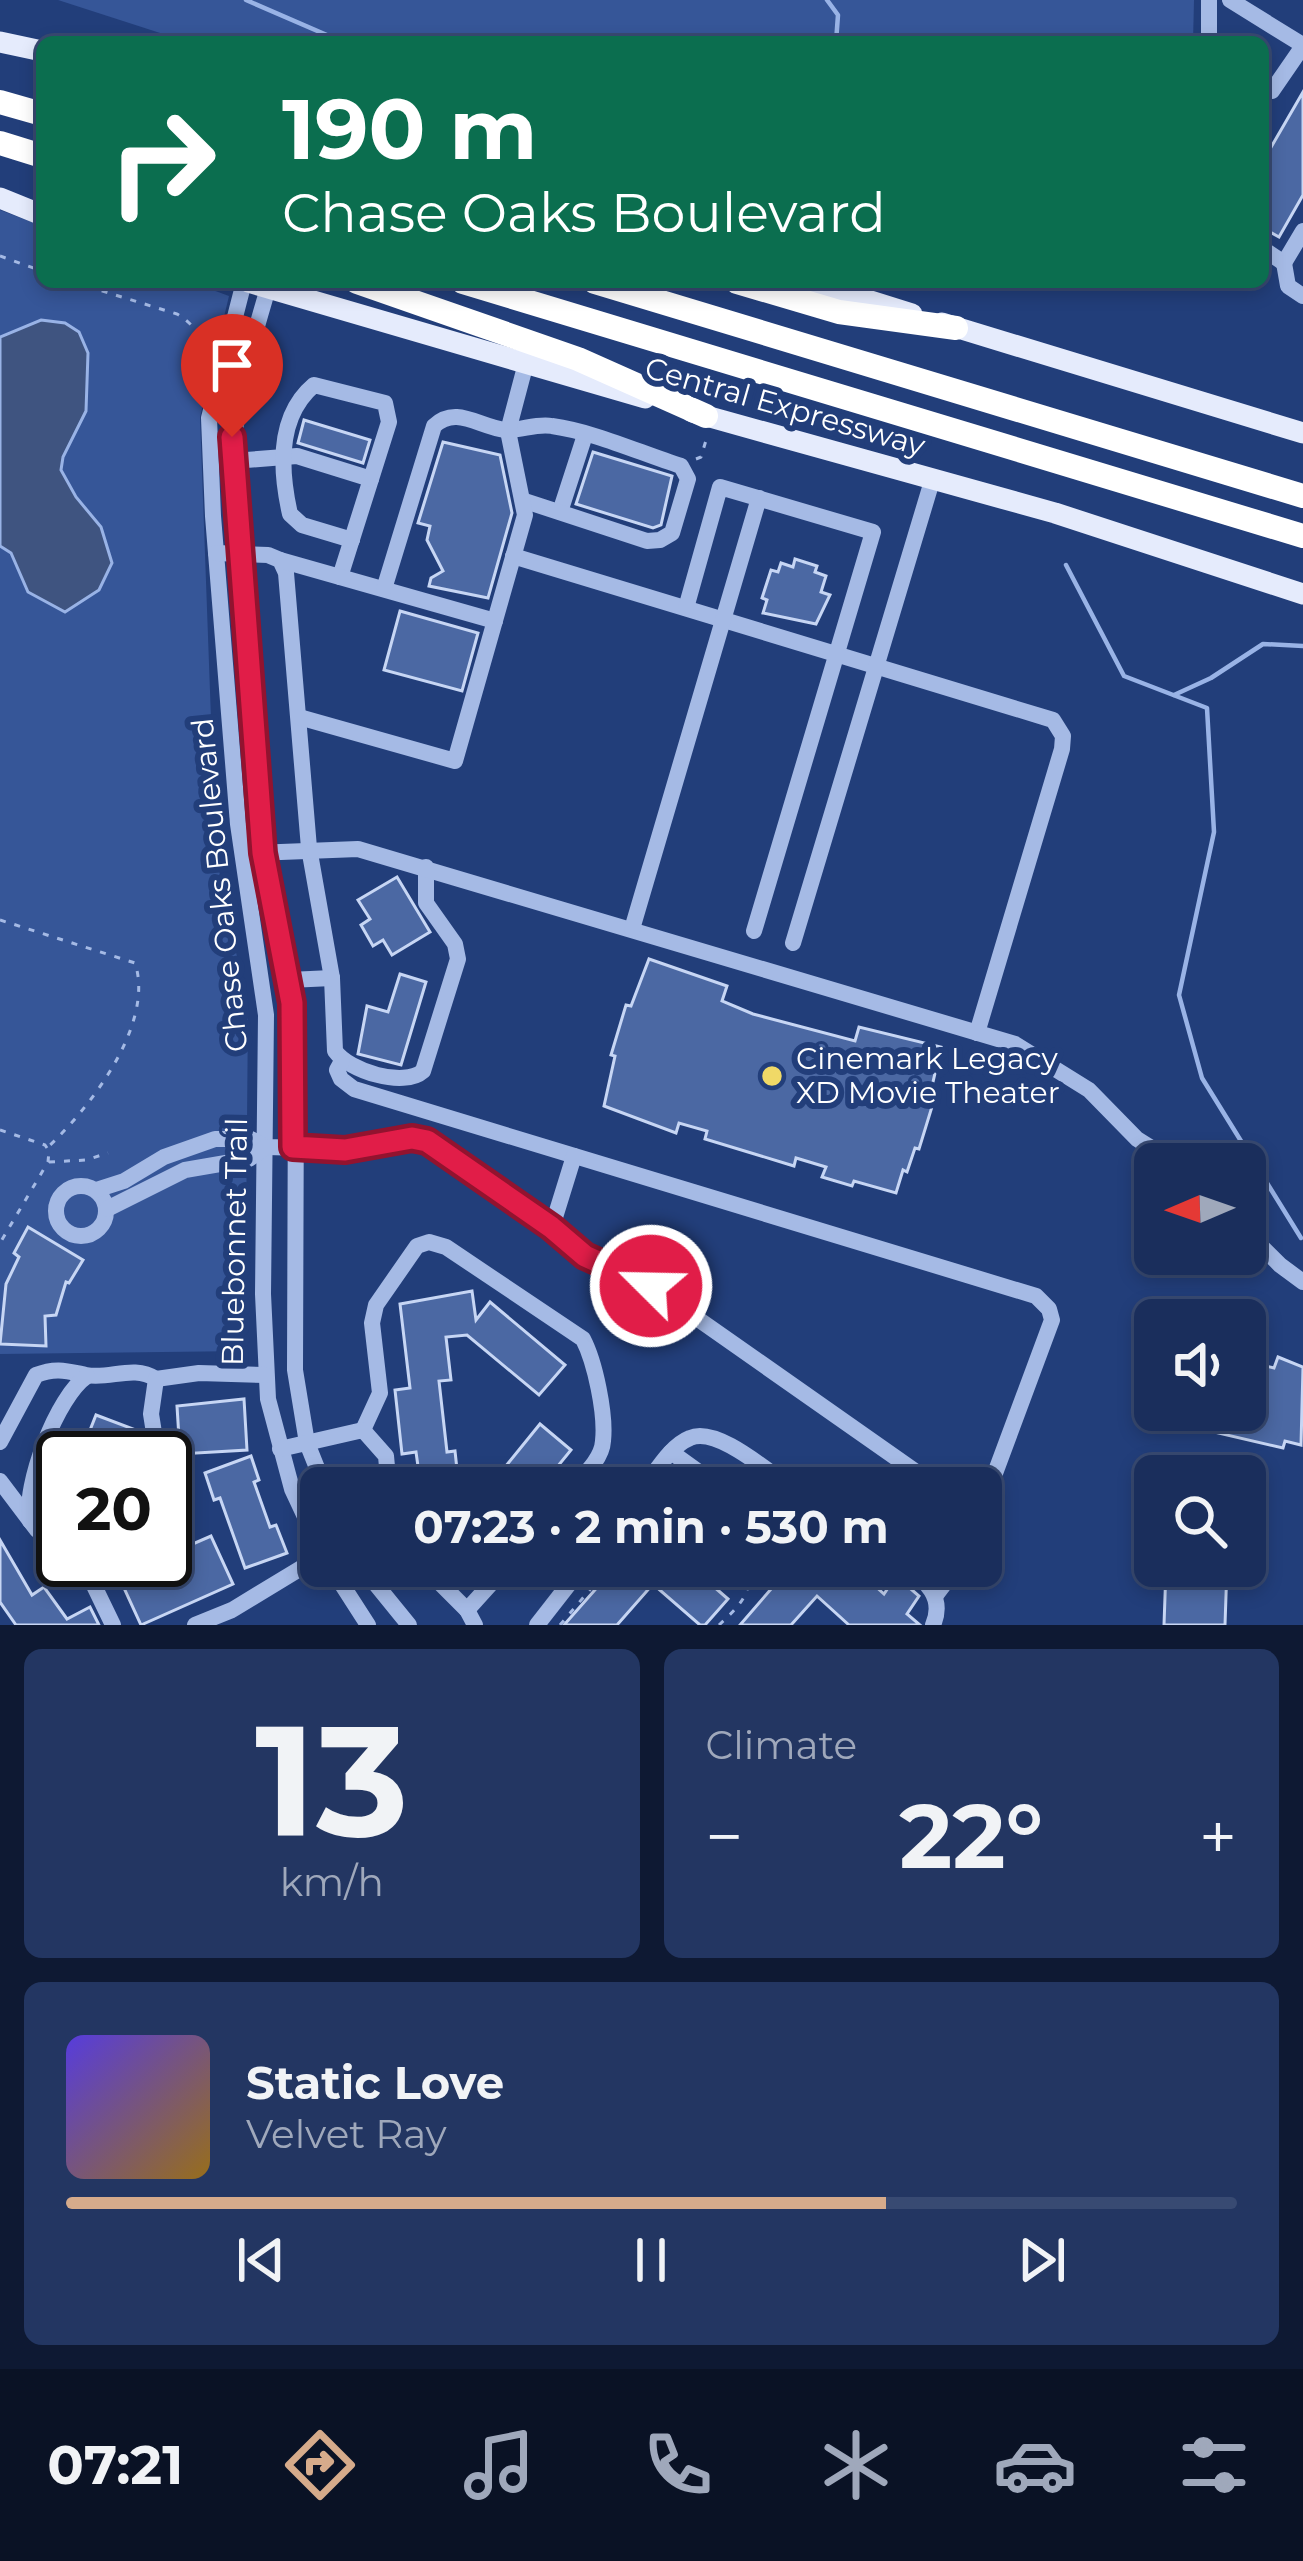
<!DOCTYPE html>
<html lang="en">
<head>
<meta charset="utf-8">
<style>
  :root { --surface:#1a2e5c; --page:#233662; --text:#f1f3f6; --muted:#9fa8bb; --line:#384a72; --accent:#d6ab8b }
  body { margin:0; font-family:Montserrat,sans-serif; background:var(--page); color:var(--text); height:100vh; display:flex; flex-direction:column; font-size:45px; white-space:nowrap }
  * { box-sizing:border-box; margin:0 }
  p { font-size:39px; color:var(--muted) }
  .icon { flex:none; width:66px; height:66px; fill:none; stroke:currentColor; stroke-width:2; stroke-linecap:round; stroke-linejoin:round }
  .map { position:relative; height:1625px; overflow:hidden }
  .side { display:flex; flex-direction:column; gap:24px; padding:24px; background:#0e1933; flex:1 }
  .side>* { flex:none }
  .banner { position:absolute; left:36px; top:36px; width:1233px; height:252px; border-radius:18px; box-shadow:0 6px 18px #0003,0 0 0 3px var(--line); background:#0b6e4f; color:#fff; overflow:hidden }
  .needle { width:78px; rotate:268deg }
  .fabs { position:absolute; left:1134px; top:1143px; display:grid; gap:24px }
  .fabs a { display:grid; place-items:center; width:132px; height:132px; border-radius:18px; background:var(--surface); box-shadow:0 6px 18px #0003,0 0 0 3px var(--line); font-size:60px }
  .speed { position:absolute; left:36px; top:1431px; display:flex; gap:24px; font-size:60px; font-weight:700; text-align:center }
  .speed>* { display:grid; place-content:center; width:156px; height:156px; border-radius:50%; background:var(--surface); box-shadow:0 6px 18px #0003,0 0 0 3px var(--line); line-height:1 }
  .speed .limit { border:6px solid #111; border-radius:18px; background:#fff; color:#111 }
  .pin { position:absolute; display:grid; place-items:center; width:102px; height:102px; color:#fff; margin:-123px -51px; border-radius:50% 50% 50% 0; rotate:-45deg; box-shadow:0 0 12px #0007 }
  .pin .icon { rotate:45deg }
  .me { position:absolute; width:132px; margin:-66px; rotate:293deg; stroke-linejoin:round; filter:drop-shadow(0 0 9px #0008) }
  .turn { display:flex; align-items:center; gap:42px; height:252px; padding:0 48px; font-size:54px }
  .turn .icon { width:156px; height:156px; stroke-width:2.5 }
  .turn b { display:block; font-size:84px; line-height:102px }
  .big { font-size:90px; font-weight:700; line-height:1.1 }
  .side .tile { flex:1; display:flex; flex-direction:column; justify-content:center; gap:18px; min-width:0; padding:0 42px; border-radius:18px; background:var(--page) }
  .side .dial { align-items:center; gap:0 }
  .dial b { font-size:156px; line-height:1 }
  .song { display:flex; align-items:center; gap:36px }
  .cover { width:144px; height:144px; border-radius:18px; background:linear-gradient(135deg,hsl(250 70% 55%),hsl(40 70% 35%)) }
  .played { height:12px; border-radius:6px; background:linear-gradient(90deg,var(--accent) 70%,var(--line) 70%) }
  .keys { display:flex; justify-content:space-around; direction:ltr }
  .heat { display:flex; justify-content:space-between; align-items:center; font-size:66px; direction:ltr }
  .side .tiles { flex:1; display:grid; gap:24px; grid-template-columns:1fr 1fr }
  .tile:last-child { grid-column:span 2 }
  .trip { position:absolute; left:300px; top:1467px; width:702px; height:120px; border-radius:18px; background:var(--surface); box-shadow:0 6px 18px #0003,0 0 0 3px var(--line); font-weight:700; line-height:120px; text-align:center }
  .dock { display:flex; height:192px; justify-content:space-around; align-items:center; background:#0a1225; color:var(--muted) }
  .dock .icon { width:84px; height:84px }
  .dock .on { color:var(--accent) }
  .dock b { font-size:54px; color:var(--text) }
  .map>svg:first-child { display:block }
  .green { fill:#365698 }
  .water { fill:#3f5480; stroke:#99b3e6; stroke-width:3 }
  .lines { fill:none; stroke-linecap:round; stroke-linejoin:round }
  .stream { stroke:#99b3e6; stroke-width:4.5 }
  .building { fill:#4b68a3; stroke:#c7d6f4; stroke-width:3 }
  .path { stroke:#a5bae5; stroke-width:3; stroke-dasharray:6 9; stroke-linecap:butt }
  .minor { stroke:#a5bae5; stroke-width:16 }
  .major { stroke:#e5ebfc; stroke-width:21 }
  .highway { stroke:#fff; stroke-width:24 }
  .route-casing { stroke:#92132f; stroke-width:30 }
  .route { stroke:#e11d48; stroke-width:21 }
  .poi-dot { fill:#f0d967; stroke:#223e7a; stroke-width:4.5 }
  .labels { text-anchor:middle; stroke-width:12; stroke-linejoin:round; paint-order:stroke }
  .street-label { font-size:30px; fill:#fff; stroke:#223e7a }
  .poi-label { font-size:30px; fill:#fff; stroke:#223e7a; text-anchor:start }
</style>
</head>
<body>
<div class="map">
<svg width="1303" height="1625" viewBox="0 0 1303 1625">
  <rect width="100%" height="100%" fill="#223e7a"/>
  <g class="green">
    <polygon points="58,0 1194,0 1193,42 188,42"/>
    <polygon points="0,210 42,226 42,282 191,282 229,296 200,417 216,856 248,1010 245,1351 0,1354"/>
  </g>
  <polygon class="water" points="41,320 65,323 79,332 88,353 86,411 63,457 61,470 76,497 101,527 112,563 99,590 65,612 28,592 11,553 0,546 0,337"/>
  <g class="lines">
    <g class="stream">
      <polyline points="246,0 336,39"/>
      <polyline points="827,0 838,15 836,42"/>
      <polyline points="1066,565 1124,676 1207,708 1214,832 1179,995 1202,1078 1301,1238"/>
      <polyline points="1174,695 1211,678 1263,644 1303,646"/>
    </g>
  </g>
  <g class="building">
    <polygon points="1303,92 1303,195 1279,237 1263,228 1263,161"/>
    <polygon points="304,420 370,440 363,463 298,443"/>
    <polygon points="443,442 500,455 512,513 488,598 429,586 431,578 443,571 427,540 430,526 418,523"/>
    <polygon points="593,452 672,476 661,525 653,528 576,504"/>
    <polygon points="795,559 817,566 815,572 826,576 821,592 830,595 816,624 763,613 767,600 762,598 771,570 778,572 781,563 793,567"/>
    <polygon points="400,611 478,633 462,691 384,670"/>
    <polygon points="397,877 430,932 392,955 383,940 373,946 361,925 370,919 358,900"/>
    <polygon points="649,959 727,986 722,1001 753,1014 855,1041 859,1027 941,1047 930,1095 935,1097 919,1149 915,1148 907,1172 903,1170 896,1193 854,1181 852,1186 822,1177 826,1167 796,1158 794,1166 705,1139 707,1131 679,1123 676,1133 604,1106 615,1056 611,1055 626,1005 631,1006"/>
    <polygon points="400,974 426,982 401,1065 358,1054 367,1006 388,1012"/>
    <polygon points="28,1227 83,1260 69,1283 66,1282 56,1315 45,1316 46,1346 0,1344 6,1284 19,1257 14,1253"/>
    <polygon points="472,1291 476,1320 490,1302 565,1365 539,1395 467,1335 446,1337 451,1380 439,1381 447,1452 455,1451 459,1488 421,1488 416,1452 402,1454 395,1390 410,1388 400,1304"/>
    <polygon points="1278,1357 1303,1367 1301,1445 1285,1441 1283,1448 1218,1433 1224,1410 1245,1410 1245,1381 1257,1384 1262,1365 1274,1368"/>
    <polygon points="244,1399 247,1450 180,1454 177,1406"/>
    <polygon points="96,1415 136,1430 125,1458 79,1458"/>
    <polygon points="540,1424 571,1450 540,1488 488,1488"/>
    <polygon points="251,1456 259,1480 254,1482 270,1527 276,1525 287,1553 245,1568 220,1498 214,1500 205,1473"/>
    <polygon points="211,1536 233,1584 141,1625 119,1577 165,1560 165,1556"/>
    <polygon points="0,1540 32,1595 44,1587 67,1619 90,1607 99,1625 16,1625 0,1602"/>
    <polygon points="616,1566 690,1566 728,1599 705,1625 700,1625 653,1584 617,1625 564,1625"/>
    <polygon points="791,1566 853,1566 884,1594 896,1576 919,1596 907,1614 920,1625 849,1625 817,1596 791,1625 740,1625"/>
    <polygon points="1191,1566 1227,1566 1225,1625 1164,1625 1166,1568 1191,1570"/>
  </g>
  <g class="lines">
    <g class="path">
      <polyline points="0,256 42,271"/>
      <path d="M73,282L177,314C205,330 205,354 201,384"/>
      <polyline points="696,459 701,457 707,437"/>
      <polyline points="213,729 217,799 236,927"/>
      <path d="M0,920L135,963C155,1024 90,1108 47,1148"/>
      <polyline points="0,1130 45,1145 49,1151 48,1162 0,1243"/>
      <polyline points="49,1162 86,1160 108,1153"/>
      <path d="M699,1566C721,1583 743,1583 765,1566"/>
      <polyline points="560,1625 610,1566"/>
      <path d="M719,1625C733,1612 749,1598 749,1578"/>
    </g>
    <g class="minor">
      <polyline points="1209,0 1209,42"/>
      <polyline points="1230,0 1301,44"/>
      <polyline points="1263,91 1272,91 1303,46"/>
      <polyline points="1263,249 1284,263 1303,231"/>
      <polyline points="1284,263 1288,286 1303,296"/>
      <polyline points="244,282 209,418 213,516 238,824 266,1015 263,1294 268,1399 292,1489 321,1551"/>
      <path d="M268,288C247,362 231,405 234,484L263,853L292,1003L296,1071L295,1370L307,1443L325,1488"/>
      <polyline points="233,461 297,456 371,479 340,577"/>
      <polyline points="560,512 585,435"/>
      <path d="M352,540L302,525L290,514C280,470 277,416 314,385L385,403L389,422L371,479"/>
      <path d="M216,553L268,555L280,560L286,573L309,848L332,978L335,1051C349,1071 404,1088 423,1071L458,959L455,944L426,903V867"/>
      <polyline points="513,556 1053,720 1063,736 1062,749 977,1033"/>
      <polyline points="280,560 495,621"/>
      <path d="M384,589L434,426C456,405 479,427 505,430C521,431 536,423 552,426C595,432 640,453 681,466L688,479L672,533L660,540L647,541L525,501"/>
      <polyline points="686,608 720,487 873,532 754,931"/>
      <polyline points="299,717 455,761 525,515 508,431 526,363"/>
      <polyline points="255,853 358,849 1015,1044 1089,1090 1137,1139 1177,1164"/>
      <polyline points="632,929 759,498"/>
      <polyline points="793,943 932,481"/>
      <polyline points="289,980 332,978"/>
      <polyline points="342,1061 337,1070 341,1079 354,1089 1036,1296 1049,1309 1052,1320 981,1511"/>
      <circle cx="81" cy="1211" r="25"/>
      <polyline points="96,1190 124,1181 164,1157 215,1139 251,1139 266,1147 345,1149 412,1138 427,1141 552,1227 574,1156"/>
      <polyline points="107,1209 185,1170 249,1159 266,1147"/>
      <polyline points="552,1227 608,1269 651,1286 939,1488"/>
      <polyline points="1245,1230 1280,1265 1303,1282"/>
      <path d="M363,1430L380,1393L372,1323L376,1305L417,1246L429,1242L446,1247L583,1339C595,1362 606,1414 603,1441C602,1459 584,1475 572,1488"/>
      <path d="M0,1442L36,1375C56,1367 67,1371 86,1375C110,1380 133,1364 156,1379"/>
      <polyline points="280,1449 363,1430 386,1456 389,1488"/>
      <polyline points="671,1452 721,1488"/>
      <polyline points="158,1458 151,1414 156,1379 199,1373 266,1375"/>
      <polyline points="0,1481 37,1530 63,1550"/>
      <path d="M643,1488C656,1472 670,1446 690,1438C717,1426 768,1472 792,1488"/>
      <path d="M30,1521C23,1486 57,1396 87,1376"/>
      <polyline points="76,1560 84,1565 113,1625"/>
      <polyline points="330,1566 368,1625"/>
      <polyline points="361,1566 409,1625"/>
      <polyline points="423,1566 467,1610 475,1625"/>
      <path d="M904,1566C926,1581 945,1597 933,1625"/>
      <polyline points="936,1595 958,1566"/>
      <polyline points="467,1610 507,1566"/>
      <polyline points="195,1625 232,1610 321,1556"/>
      <polyline points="537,1625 583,1566"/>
    </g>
    <g class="major">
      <polyline points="0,42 42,51"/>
      <polyline points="0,198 42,215"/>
      <polyline points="248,282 645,398"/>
      <polyline points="810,282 912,314"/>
      <polyline points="942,323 1303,433"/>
      <polyline points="692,412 1055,513 1303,594"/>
    </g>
    <g class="highway">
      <polyline points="0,102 42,114"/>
      <polyline points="0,143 42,156"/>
      <polyline points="357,282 578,359 706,416"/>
      <polyline points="463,282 1303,536"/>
      <polyline points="595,282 1303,496"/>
      <polyline points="737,282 839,312 956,328"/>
    </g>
  </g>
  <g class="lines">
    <g class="route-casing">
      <polyline id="route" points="232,437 263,853 292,1003 293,1147 345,1150 412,1138 427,1141 551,1227 585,1256 651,1286"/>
    </g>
    <use href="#route" class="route"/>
  </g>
  <circle class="poi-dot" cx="772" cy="1076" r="12"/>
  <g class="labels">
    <g class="street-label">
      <text transform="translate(785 407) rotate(16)" y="10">Central Expressway</text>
      <text transform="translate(220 885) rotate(-96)" y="10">Chase Oaks Boulevard</text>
      <text transform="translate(235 1242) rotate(-89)" y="10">Bluebonnet Trail</text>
    </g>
    <g class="poi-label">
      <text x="796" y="1069">Cinemark Legacy<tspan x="796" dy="34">XD Movie Theater</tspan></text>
    </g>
  </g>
</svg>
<div class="fabs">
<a><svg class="needle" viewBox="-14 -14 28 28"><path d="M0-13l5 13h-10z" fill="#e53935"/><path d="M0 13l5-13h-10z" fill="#9fa8bb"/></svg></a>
<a><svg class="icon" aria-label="sound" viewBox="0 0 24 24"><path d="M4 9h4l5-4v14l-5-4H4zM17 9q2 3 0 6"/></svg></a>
<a><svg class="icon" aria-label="search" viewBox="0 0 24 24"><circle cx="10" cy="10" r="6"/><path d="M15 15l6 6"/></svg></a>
</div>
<div class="speed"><div class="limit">20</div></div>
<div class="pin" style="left:232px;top:437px;background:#d93025"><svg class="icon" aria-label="arrive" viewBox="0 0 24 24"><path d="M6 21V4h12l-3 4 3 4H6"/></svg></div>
<svg class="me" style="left:651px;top:1286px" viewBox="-20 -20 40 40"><circle r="17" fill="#e11d48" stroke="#fff" stroke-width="3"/><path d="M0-11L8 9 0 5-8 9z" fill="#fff"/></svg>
<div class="trip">07:23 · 2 min · 530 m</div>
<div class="banner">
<div class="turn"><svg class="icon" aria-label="right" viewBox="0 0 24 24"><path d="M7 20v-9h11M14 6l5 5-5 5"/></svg><div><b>190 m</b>Chase Oaks Boulevard</div></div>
</div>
</div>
<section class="side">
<div class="tiles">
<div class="tile dial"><b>13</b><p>km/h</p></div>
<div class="tile"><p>Climate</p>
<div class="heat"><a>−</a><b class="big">22°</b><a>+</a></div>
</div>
<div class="tile">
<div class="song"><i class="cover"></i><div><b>Static Love</b><p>Velvet Ray</p></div></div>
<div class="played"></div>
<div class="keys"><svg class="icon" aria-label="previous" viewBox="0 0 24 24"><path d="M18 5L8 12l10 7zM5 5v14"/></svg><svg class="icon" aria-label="pause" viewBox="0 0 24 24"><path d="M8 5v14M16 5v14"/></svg><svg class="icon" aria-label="next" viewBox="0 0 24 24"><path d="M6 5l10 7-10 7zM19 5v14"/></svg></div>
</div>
</div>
</section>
<nav class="dock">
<b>07:21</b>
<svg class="icon on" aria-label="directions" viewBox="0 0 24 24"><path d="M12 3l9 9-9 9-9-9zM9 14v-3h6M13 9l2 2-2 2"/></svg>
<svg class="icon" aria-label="music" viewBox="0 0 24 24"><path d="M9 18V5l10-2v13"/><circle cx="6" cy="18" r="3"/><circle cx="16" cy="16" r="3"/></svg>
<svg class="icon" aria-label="phone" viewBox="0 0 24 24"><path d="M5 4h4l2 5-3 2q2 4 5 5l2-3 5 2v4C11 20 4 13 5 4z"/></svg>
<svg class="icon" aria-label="climate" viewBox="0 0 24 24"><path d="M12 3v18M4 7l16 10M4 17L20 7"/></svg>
<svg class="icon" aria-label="car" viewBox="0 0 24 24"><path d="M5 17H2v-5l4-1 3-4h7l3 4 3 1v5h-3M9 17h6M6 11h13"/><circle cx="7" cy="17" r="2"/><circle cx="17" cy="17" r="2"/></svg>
<svg class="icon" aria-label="filters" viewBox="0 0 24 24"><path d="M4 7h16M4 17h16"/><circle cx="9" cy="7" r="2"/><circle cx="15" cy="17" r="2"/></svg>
</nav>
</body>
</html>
